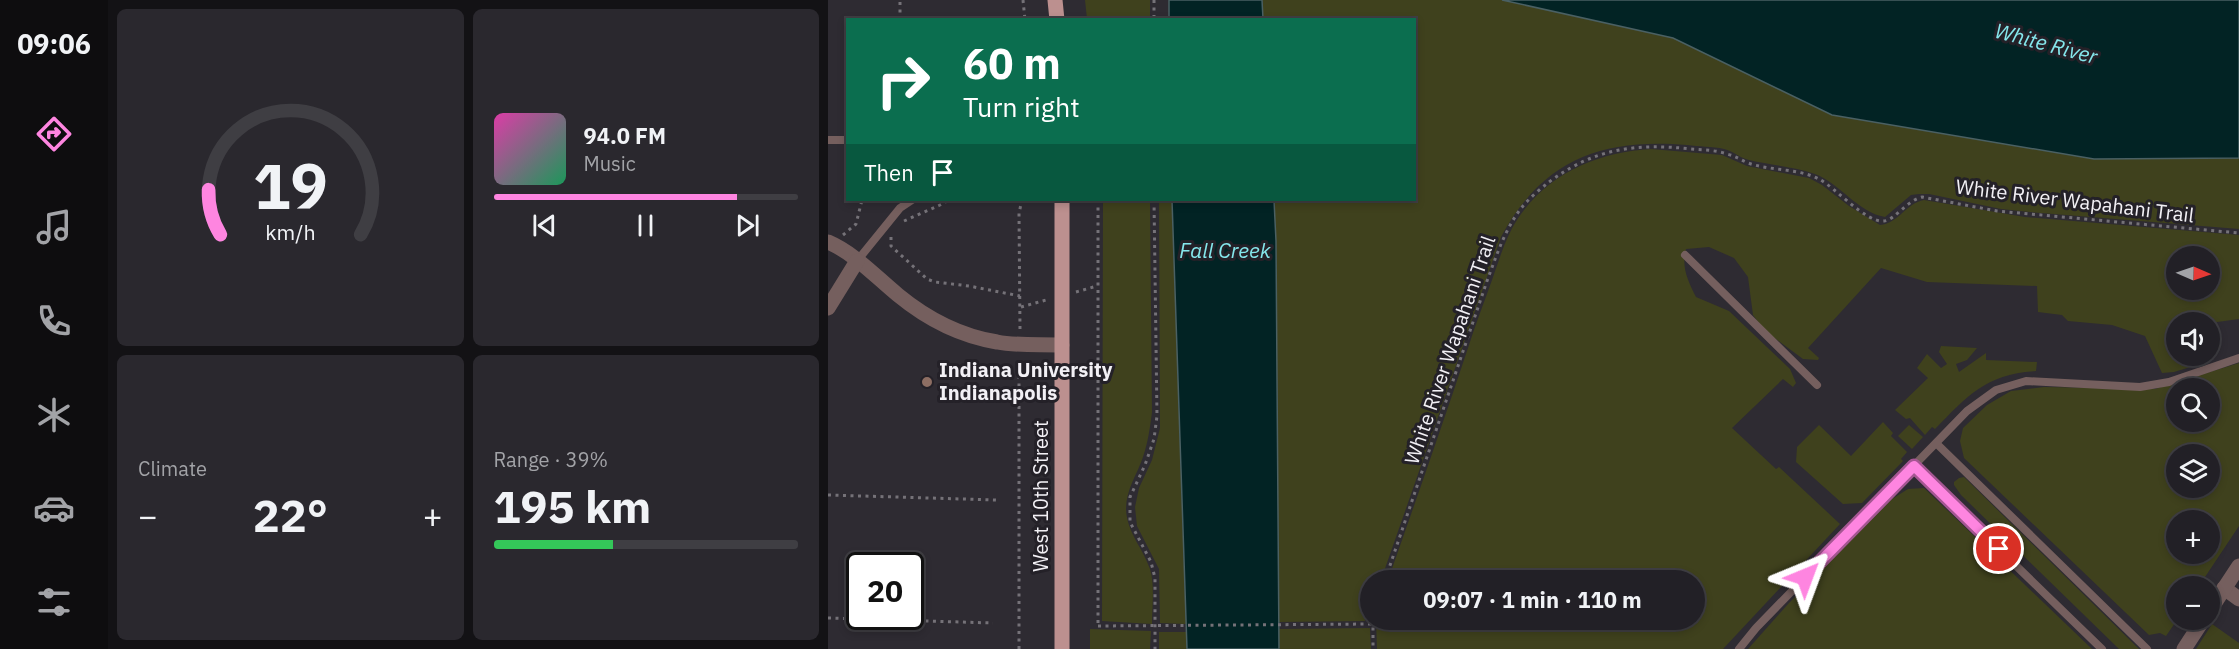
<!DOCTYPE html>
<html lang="en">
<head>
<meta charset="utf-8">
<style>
  :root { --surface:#222026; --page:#2a282e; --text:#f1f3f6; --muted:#a2a3a7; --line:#3f3e43; --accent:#fe85e0 }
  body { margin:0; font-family:"IBM Plex Sans",sans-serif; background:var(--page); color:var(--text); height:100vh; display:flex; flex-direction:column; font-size:22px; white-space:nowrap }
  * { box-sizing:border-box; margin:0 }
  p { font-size:20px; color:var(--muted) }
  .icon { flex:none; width:33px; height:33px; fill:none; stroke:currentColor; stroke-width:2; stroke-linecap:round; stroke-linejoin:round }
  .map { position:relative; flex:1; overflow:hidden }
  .side { display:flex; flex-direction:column; gap:9px; padding:9px; background:#131215; width:720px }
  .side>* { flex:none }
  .banner { position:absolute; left:18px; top:18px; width:570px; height:183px; border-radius:0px; box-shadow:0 3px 9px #0003,0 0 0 2px var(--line); background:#0b6e4f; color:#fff; overflow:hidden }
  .needle { width:39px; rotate:92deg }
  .buttons { position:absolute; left:1338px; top:246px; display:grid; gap:12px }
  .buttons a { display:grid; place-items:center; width:54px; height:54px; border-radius:50%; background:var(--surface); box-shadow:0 3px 9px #0003,0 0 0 2px var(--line); font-size:30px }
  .speed { position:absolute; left:18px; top:552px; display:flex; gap:12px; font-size:30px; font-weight:700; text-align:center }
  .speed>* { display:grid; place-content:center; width:78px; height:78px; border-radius:50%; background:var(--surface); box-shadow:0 3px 9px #0003,0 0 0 2px var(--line); line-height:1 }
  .speed .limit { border:3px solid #111; border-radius:9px; background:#fff; color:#111 }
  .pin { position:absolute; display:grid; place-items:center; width:51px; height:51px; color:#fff; margin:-26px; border:3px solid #fff; border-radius:50%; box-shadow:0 2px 6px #0007 }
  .me { position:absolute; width:66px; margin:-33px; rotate:44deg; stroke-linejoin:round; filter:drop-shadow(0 0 4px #0008) }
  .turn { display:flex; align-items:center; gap:21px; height:126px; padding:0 18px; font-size:27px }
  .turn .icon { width:78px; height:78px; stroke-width:2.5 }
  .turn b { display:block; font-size:42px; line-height:51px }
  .then { display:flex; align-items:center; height:57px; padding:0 18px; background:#0003; gap:12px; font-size:22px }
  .big { font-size:45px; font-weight:700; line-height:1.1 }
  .side .tile { flex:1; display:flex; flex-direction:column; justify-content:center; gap:9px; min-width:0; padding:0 21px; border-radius:9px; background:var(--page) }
  .side .dial { align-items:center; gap:0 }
  .dial svg { height:156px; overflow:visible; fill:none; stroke:var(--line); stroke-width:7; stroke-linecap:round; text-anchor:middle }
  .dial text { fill:var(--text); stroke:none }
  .song { display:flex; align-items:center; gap:18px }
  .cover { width:72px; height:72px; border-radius:9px; background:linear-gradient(135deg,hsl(320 70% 55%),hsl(150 70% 35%)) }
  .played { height:6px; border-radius:3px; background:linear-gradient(90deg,var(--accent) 80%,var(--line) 80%) }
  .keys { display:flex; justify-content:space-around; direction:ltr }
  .heat { display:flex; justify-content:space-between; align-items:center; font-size:33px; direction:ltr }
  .charge { height:9px; border-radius:4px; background:linear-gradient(90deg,#34c759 39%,var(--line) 0) }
  .side .tiles { flex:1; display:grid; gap:9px; grid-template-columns:repeat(2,1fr) }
  .trip { position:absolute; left:532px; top:570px; width:345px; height:60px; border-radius:30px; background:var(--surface); box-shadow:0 3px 9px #0003,0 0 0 2px var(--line); font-weight:700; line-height:60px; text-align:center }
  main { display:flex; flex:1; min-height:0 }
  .dock { display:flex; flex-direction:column; width:108px; justify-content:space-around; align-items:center; background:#0e0d0f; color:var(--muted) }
  .dock .icon { width:42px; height:42px }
  .dock .active { color:var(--accent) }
  .dock b { font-size:27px; color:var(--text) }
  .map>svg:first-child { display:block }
  .green { fill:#3f411d; fill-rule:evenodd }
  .water { fill:#022324; stroke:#4a6063; stroke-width:1.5 }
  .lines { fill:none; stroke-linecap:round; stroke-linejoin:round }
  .path { stroke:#757278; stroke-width:3; stroke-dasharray:3 4.5; stroke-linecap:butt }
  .service { stroke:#755f5e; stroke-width:8 }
  .minor { stroke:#755f5e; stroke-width:15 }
  .primary { stroke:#bc908f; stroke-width:15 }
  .path-bridge { stroke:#757278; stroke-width:3; stroke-dasharray:3 4.5; stroke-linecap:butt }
  .route-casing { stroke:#a55692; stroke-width:15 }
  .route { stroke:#fe85e0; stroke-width:10 }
  .education-dot { fill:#8d6e63; stroke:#242128; stroke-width:2 }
  .labels { text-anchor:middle; stroke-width:6; stroke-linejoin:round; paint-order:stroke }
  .street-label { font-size:20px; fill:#f2f0f5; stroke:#242128 }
  .poi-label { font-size:20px; font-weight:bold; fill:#f2f0f5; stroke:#242128; text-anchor:start }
  .water-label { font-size:21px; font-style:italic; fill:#85e7ec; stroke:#242128 }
</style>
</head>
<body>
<main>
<nav class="dock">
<b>09:06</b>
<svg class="icon active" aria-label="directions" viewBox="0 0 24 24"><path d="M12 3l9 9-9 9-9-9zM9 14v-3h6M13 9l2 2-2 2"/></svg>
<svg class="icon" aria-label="music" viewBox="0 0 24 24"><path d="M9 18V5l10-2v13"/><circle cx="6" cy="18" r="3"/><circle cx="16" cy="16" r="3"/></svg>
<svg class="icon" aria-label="phone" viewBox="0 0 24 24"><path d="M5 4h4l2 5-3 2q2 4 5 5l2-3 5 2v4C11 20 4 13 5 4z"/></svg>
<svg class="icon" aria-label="climate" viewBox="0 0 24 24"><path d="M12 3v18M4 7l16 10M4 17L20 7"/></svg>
<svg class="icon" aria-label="car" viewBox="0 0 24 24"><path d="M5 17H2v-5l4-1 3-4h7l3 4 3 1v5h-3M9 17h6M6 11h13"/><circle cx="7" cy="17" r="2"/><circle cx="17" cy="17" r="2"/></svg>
<svg class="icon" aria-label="filters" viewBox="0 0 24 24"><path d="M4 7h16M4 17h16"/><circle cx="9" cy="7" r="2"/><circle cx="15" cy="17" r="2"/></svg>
</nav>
<section class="side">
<div class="tiles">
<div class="tile dial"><svg viewBox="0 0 100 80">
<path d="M14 69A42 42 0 1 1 86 69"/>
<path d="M14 69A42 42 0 0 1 8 46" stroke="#fe85e0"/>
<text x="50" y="56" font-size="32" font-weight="700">19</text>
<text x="50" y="72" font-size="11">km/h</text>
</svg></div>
<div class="tile">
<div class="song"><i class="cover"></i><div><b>94.0 FM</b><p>Music</p></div></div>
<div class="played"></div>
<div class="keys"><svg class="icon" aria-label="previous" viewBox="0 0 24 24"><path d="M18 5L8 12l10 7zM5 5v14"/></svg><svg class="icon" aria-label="pause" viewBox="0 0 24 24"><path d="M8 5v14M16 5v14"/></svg><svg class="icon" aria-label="next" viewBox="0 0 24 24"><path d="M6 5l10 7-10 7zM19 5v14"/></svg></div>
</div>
<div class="tile"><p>Climate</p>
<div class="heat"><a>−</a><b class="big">22°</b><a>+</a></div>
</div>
<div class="tile"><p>Range · 39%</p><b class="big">195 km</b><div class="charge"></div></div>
</div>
</section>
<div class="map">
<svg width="1411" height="649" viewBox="0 0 1411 649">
  <rect width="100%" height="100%" fill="#2e2b32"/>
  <g class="green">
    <polygon points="257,0 322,0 322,19 259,19"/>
    <path d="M434,0H674L845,38L1004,115L1266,159L1411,158V229L1202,212L1173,209L1101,194H1091L1083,195L1057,217C1029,212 1013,184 987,174C967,167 942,165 921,160C912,158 905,151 896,149C884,146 871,147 859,145C774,138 715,159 673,237L553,580H543V617L537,618V621L451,622L448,241L446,200H586V20L435,19Z"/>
    <path d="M823,149L894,155L919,166L981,178L994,185L1021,206L1052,225C1070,224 1078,203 1096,200L1197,217L1411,235V319L1382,323L1348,322V356H1370L1372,364L1346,372L1334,373L1317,336L1284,325L1240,321L1234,315L1210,312L1209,286L1099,282L1053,268L980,348L991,358L990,360L975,359L937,331L925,315L920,277L906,258L881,247L858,249C853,267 860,281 868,297L901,311L962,369L968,383L965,387L955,379L904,428L948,469L951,467L1012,524L895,649H549L548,620H867V580H560C587,503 614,426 640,348C647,325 656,303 664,280C672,257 679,233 693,214C724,171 773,152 823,149ZM1348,256H1382V290H1348Z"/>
    <path d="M275,200H322L324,412C322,428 320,442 315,457C309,475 298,489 298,509C299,533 315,548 322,569C327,585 324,607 324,624L274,621Z"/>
    <polygon points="331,200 344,200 358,624 332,623 331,569 309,526 307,507 311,488 324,460 332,428"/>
    <path d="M1113,346L1149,348L1139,360L1128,364L1131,372L1158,353V360L1209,362L1208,371C1158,374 1140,395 1107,429L1104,427L1097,435L1082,418L1078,419L1067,410L1100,378L1089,368L1099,354L1113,368L1119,364L1111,352Z"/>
    <path d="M1411,363V526L1371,586H1348L1349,620L1338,636L1332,633L1321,635L1136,458L1132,441L1135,428L1159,405L1183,391L1216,387L1327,389ZM1348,388H1382V422H1348ZM1348,454H1382V488H1348ZM1348,520H1382V554H1348Z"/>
    <polygon points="1055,422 1065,433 1063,436 1079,452 1073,459 1075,461 1034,503 1015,504 968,462 969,447 991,425 1023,456"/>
    <polygon points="1081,425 1095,437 1084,449 1070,436"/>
    <polygon points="1136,477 1310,648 1311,649 1291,649 1133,495 1126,485 1126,482 1131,478"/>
    <polygon points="1096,488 1264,649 920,649 961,603 1064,499 1080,489"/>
    <polygon points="1384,624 1411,643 1411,649 1368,649"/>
    <polygon points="542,628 543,649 451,649 451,629"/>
    <polygon points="262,629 323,631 322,649 262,649"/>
    <rect x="331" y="632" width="28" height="17"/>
  </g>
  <g class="water">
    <polygon points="341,0 434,0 435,19 341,19"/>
    <polygon points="674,0 1411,0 1411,158 1266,159 1004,115 845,38"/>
    <polygon points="344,200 446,200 448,241 451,649 359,649"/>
  </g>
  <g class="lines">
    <g class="path">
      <polyline points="195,0 197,20"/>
      <polyline points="326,0 326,20"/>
      <polyline points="72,20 72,0"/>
      <polyline points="270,200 270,626"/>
      <polyline points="326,200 329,416 326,439 317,465 302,497 302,522 323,562 327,578 327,649"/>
      <polyline points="76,221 112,205 121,200"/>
      <polyline points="15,235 28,224 34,200"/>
      <polyline points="63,237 63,246 99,279 107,282 141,286 192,296"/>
      <polyline points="248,292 269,286"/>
      <polyline points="193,307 218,300"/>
      <polyline points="192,329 191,213 194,200"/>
      <polyline points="0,495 168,500"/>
      <path d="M557,580L659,281C668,257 676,232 691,211C699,200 711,190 721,182C767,148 808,143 863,149C875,150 888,150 899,154C907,156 913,160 920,163C943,171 969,168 991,179C1008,188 1038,223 1056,221C1067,220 1078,201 1094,197L1169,211L1411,233"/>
      <polyline points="0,618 165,623"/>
      <polyline points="545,620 545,649"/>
      <polyline points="191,649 191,360"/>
    </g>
    <g class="service">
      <polyline points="0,140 20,140"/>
      <polyline points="857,255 989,385"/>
      <polyline points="29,261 72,208 84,200"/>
      <polyline points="1109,444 1319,649"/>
      <polyline points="1086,467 1274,649"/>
      <polyline points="911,649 928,628 1139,411 1168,390 1198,381 1312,387 1341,382 1411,358"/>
    </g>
    <g class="minor">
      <path d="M0,242C26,253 48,277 70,295C98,318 132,336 169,342C189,346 213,344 234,345"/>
      <polyline points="0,308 29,261"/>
      <polyline points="1396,588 1411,599"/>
      <polyline points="1382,610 1411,566"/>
      <polyline points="1356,649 1375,620"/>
    </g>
    <g class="primary">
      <polyline points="227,0 229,20"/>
      <polyline points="234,200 234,649"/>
    </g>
    <polyline class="path-bridge" points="270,626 544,624"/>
  </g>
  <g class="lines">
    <g class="route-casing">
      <polyline id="route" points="977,577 1086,466 1171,549"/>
    </g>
    <use href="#route" class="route"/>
  </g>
  <circle class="education-dot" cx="99" cy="382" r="6"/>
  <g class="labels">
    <g class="street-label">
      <text transform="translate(1247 201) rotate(7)" y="7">White River Wapahani Trail</text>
      <text transform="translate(622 350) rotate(-71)" y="7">White River Wapahani Trail</text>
      <text transform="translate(213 496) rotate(-90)" y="7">West 10th Street</text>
    </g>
    <g class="poi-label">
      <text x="111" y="377">Indiana University<tspan x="111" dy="23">Indianapolis</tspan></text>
    </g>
    <g class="water-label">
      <text transform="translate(1218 44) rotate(15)" y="7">White River</text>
      <text x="397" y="258">Fall Creek</text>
    </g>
  </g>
</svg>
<div class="buttons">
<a><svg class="needle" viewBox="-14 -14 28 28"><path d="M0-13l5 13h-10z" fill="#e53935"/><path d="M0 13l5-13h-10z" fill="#a2a3a7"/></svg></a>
<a><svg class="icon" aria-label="sound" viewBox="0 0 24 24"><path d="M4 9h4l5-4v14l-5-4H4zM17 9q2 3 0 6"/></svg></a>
<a><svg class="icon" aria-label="search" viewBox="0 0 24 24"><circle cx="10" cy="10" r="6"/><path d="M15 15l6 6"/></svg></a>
<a><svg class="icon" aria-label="layers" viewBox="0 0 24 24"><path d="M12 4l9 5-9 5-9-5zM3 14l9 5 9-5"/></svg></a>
<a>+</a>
<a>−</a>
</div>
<div class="speed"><div class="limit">20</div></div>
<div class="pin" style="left:1171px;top:549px;background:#d93025"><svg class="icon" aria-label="arrive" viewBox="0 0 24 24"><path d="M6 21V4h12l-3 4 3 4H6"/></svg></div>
<svg class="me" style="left:977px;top:577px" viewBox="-20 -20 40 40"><path d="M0-17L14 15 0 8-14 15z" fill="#fe85e0" stroke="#fff" stroke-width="4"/></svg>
<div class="trip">09:07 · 1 min · 110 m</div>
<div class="banner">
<div class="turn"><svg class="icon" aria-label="right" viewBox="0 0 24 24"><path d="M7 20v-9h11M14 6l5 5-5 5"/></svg><div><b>60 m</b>Turn right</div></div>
<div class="then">Then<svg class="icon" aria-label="arrive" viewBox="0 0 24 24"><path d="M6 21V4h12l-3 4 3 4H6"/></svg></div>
</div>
</div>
</main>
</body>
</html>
